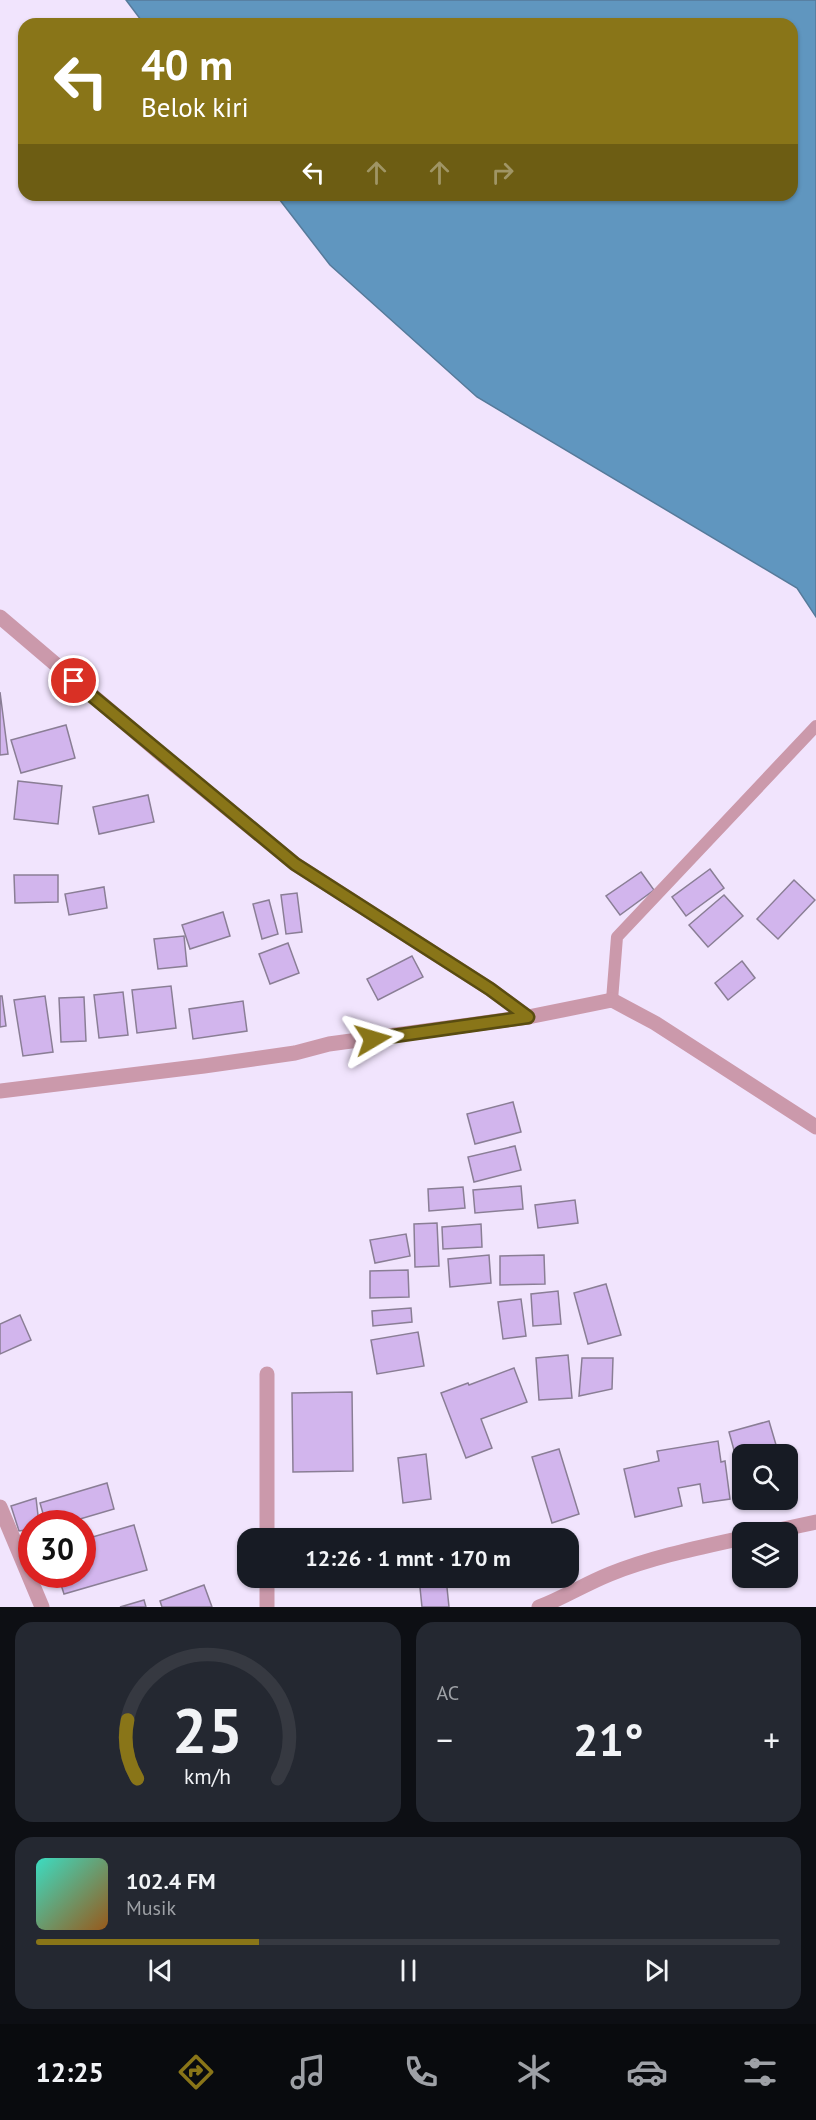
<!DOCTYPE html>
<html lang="id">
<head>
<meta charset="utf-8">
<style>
  :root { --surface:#171b24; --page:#242831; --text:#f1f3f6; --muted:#9ea1a6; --line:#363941; --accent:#897518 }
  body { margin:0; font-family:"PT Sans",sans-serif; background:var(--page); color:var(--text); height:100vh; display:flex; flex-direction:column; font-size:22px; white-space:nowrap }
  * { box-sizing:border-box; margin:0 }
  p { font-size:20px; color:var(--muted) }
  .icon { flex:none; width:33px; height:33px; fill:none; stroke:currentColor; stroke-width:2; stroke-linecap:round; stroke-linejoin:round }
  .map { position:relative; height:1607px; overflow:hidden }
  .sheet { display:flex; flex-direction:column; gap:15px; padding:15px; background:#0d0f14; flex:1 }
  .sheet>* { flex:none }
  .banner { position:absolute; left:18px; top:18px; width:780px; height:183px; border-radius:18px; box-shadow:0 2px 4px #0004; background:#897518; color:#fff; overflow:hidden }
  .tools { position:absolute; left:732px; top:1444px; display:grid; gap:12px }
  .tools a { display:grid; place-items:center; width:66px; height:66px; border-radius:12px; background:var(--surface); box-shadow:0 2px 4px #0004; font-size:30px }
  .speed { position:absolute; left:18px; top:1510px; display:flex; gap:12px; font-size:30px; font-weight:700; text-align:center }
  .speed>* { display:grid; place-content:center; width:78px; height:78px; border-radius:50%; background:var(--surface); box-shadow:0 2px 4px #0004; line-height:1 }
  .speed .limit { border:9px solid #d22; background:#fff; color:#111 }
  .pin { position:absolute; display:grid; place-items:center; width:51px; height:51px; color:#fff; margin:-26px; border:3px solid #fff; border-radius:50%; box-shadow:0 2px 6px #0007 }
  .me { position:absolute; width:66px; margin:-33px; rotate:83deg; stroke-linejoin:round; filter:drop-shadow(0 0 4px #0008) }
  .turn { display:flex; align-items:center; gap:21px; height:126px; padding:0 24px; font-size:27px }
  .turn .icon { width:78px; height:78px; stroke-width:2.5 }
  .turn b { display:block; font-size:42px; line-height:51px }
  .lanes { display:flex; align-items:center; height:57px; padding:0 24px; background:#0003; justify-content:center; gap:30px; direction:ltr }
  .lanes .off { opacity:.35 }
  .big { font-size:45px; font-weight:600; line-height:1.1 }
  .sheet .widget { flex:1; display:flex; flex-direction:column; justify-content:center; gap:9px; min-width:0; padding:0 21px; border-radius:18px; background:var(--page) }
  .sheet .dial { align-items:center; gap:0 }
  .dial svg { height:156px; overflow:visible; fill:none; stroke:var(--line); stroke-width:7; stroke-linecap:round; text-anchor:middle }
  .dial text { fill:var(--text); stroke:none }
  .song { display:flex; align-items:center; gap:18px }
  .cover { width:72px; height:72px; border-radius:9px; background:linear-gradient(135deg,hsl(170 70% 55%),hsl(30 70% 35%)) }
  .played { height:6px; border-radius:3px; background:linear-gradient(90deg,var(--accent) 30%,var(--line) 30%) }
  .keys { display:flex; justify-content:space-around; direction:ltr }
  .heat { display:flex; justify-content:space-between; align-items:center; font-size:33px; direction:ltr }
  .sheet .tiles { flex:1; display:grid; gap:15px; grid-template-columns:1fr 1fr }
  .widget:last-child { grid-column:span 2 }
  .trip { position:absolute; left:237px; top:1528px; width:342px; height:60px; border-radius:18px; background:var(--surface); box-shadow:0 2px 4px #0004; font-weight:600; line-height:60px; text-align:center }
  .tab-bar { display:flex; height:96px; justify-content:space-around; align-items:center; background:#090b0e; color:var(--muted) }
  .tab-bar .icon { width:42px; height:42px }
  .tab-bar .active { color:var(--accent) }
  .tab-bar b { font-size:27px; color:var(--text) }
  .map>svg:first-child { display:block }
  .water { fill:#6096bf; stroke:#567a9a; stroke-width:1.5 }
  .building { fill:#d2b5ed; stroke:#8a7e95; stroke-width:1.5 }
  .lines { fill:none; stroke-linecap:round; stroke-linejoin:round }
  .service { stroke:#cb99ab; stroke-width:12 }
  .minor { stroke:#cb99ab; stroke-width:15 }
  .tertiary { stroke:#cb99ab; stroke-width:15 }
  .route-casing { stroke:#594c10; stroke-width:15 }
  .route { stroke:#897518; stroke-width:10 }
</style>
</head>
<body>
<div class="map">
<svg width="816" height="1607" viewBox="0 0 816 1607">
  <rect width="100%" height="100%" fill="#f1e4fd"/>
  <polygon class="water" points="126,0 816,0 816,617 797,588 477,397 330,265 276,195 792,195 792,24 144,24"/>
  <g class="building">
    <polygon points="0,692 8,754 0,755"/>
    <polygon points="66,725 75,758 21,773 11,740"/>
    <polygon points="18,781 62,786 58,824 14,819"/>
    <polygon points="148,795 154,822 99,834 93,807"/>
    <polygon points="710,869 724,888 686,916 672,897"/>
    <polygon points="641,872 654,890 620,915 606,896"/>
    <polygon points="14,875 58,875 58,902 15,903"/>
    <polygon points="794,880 815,900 778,939 757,919"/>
    <polygon points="104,887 107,908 69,915 65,894"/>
    <polygon points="297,893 302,932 286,934 281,895"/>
    <polygon points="724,895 743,916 708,947 689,925"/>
    <polygon points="269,900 278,934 262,939 253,904"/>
    <polygon points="223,912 230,936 190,949 182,925"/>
    <polygon points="184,936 187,966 158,969 154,939"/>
    <polygon points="288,943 299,973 270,984 259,954"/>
    <polygon points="412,956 423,977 378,1000 367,979"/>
    <polygon points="742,961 755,978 728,1000 715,983"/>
    <polygon points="171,986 176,1028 137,1033 132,990"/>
    <polygon points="123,992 128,1035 99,1038 94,995"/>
    <polygon points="0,996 2,996 6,1026 0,1027"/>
    <polygon points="45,996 53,1052 23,1056 14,1000"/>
    <polygon points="84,997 86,1041 61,1042 59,998"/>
    <polygon points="243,1001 247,1031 193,1039 189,1009"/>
    <polygon points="513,1102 521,1132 475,1144 467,1114"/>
    <polygon points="515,1146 521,1170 474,1182 468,1157"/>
    <polygon points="521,1186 523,1209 475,1213 473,1190"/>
    <polygon points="463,1187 465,1208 429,1211 428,1189"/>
    <polygon points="575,1200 578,1223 538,1228 535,1205"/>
    <polygon points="437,1223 439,1266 415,1267 414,1224"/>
    <polygon points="481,1224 482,1247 443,1249 442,1227"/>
    <polygon points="406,1234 410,1256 375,1263 370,1240"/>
    <polygon points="489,1255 491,1283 450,1287 448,1259"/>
    <polygon points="544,1255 545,1284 500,1285 500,1256"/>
    <polygon points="408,1270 409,1297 370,1298 370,1271"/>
    <polygon points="606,1284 621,1335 588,1344 574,1293"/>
    <polygon points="558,1291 561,1324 533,1326 531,1294"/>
    <polygon points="521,1299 526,1336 503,1339 498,1302"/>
    <polygon points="411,1308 412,1322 373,1326 372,1311"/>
    <polygon points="20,1315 31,1340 0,1354 0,1324"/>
    <polygon points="418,1332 424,1366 377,1374 371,1340"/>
    <polygon points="568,1355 572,1398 539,1400 536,1358"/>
    <polygon points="582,1358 613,1358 612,1389 579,1396"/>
    <polygon points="514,1368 527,1402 481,1419 492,1448 466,1458 441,1393 468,1383 469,1385"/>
    <polygon points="352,1392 353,1471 293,1472 292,1393"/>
    <polygon points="769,1421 779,1455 742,1455 742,1479 729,1432"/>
    <polygon points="718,1441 721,1462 725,1461 730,1499 703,1503 700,1484 678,1488 682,1506 635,1517 624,1469 659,1461 657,1451"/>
    <polygon points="559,1449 579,1514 552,1523 532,1457"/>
    <polygon points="426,1454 431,1499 403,1503 398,1458"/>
    <polygon points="107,1483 114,1509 63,1524 46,1524 40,1503"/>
    <polygon points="36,1498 39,1524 32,1524 32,1529 19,1531 11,1506"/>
    <polygon points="134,1525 147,1570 64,1594 58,1575 82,1575 82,1540"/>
    <polygon points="419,1578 446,1578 449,1607 422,1607"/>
    <polygon points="204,1585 212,1607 162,1607 160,1601"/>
    <polygon points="144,1600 146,1607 120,1607"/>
  </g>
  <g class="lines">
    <polyline class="service" points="612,1000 617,937 816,726"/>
    <g class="minor">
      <polyline points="0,617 161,754 295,864 490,989 528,1017 329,1044 295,1053 204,1066 0,1091"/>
      <polyline points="528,1017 612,1000 655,1023 816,1127"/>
      <polyline points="267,1374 267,1539"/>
      <polyline points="765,1533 816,1522"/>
      <polyline points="267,1578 267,1607"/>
      <path d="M539,1607C563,1598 585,1584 610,1574C653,1557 697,1548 742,1538"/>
    </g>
    <polyline class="tertiary" points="0,1507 42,1607"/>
  </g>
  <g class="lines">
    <g class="route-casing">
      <polyline id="route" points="74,681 295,864 490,989 528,1017 373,1039"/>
    </g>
    <use href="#route" class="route"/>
  </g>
</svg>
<div class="tools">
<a><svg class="icon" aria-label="search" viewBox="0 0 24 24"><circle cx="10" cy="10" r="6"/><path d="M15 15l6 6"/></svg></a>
<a><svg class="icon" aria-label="layers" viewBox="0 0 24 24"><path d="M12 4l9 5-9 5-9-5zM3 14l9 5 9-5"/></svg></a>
</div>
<div class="speed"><div class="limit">30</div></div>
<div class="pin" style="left:74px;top:681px;background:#d93025"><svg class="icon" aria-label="arrive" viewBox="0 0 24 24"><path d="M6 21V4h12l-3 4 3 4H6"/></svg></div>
<svg class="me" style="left:373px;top:1039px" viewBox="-20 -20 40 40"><path d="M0-17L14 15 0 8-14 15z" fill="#897518" stroke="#fff" stroke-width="4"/></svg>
<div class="trip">12:26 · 1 mnt · 170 m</div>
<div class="banner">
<div class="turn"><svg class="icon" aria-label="left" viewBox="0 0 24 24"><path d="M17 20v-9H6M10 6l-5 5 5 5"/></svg><div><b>40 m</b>Belok kiri</div></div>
<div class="lanes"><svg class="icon" aria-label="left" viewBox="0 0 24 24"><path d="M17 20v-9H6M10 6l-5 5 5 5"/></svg><svg class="icon off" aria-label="ahead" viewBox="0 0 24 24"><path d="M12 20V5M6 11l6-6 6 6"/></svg><svg class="icon off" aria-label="ahead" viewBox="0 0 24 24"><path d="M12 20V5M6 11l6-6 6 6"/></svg><svg class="icon off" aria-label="right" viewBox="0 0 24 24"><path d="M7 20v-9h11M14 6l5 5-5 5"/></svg></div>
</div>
</div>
<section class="sheet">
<div class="tiles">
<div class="widget dial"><svg viewBox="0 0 100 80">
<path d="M14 69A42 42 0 1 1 86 69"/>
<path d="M14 69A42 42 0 0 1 9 39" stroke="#897518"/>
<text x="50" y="56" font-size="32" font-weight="700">25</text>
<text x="50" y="72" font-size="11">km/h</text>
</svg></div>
<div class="widget"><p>AC</p>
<div class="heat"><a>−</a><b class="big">21°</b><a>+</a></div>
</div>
<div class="widget">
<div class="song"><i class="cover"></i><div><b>102.4 FM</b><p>Musik</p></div></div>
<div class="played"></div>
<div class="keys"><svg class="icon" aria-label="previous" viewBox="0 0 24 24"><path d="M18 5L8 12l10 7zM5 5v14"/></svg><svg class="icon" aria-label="pause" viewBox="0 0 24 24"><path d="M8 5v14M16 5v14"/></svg><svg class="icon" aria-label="next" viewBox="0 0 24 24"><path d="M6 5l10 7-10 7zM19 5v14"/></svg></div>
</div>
</div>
</section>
<nav class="tab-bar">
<b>12:25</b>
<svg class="icon active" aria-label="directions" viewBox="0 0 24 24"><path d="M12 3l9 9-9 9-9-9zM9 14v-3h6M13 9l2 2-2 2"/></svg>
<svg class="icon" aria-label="music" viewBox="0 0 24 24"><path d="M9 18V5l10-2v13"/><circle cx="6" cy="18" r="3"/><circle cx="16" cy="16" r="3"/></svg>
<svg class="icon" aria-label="phone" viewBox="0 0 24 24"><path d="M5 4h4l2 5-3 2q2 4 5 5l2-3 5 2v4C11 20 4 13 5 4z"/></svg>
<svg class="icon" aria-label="climate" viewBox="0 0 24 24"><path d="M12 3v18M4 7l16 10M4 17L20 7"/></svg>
<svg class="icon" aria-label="car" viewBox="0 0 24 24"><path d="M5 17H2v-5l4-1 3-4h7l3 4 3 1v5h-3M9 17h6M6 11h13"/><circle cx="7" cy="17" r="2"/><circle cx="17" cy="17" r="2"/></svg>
<svg class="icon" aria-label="filters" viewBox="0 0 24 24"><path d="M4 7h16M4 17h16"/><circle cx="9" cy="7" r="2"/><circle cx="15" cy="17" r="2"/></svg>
</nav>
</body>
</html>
